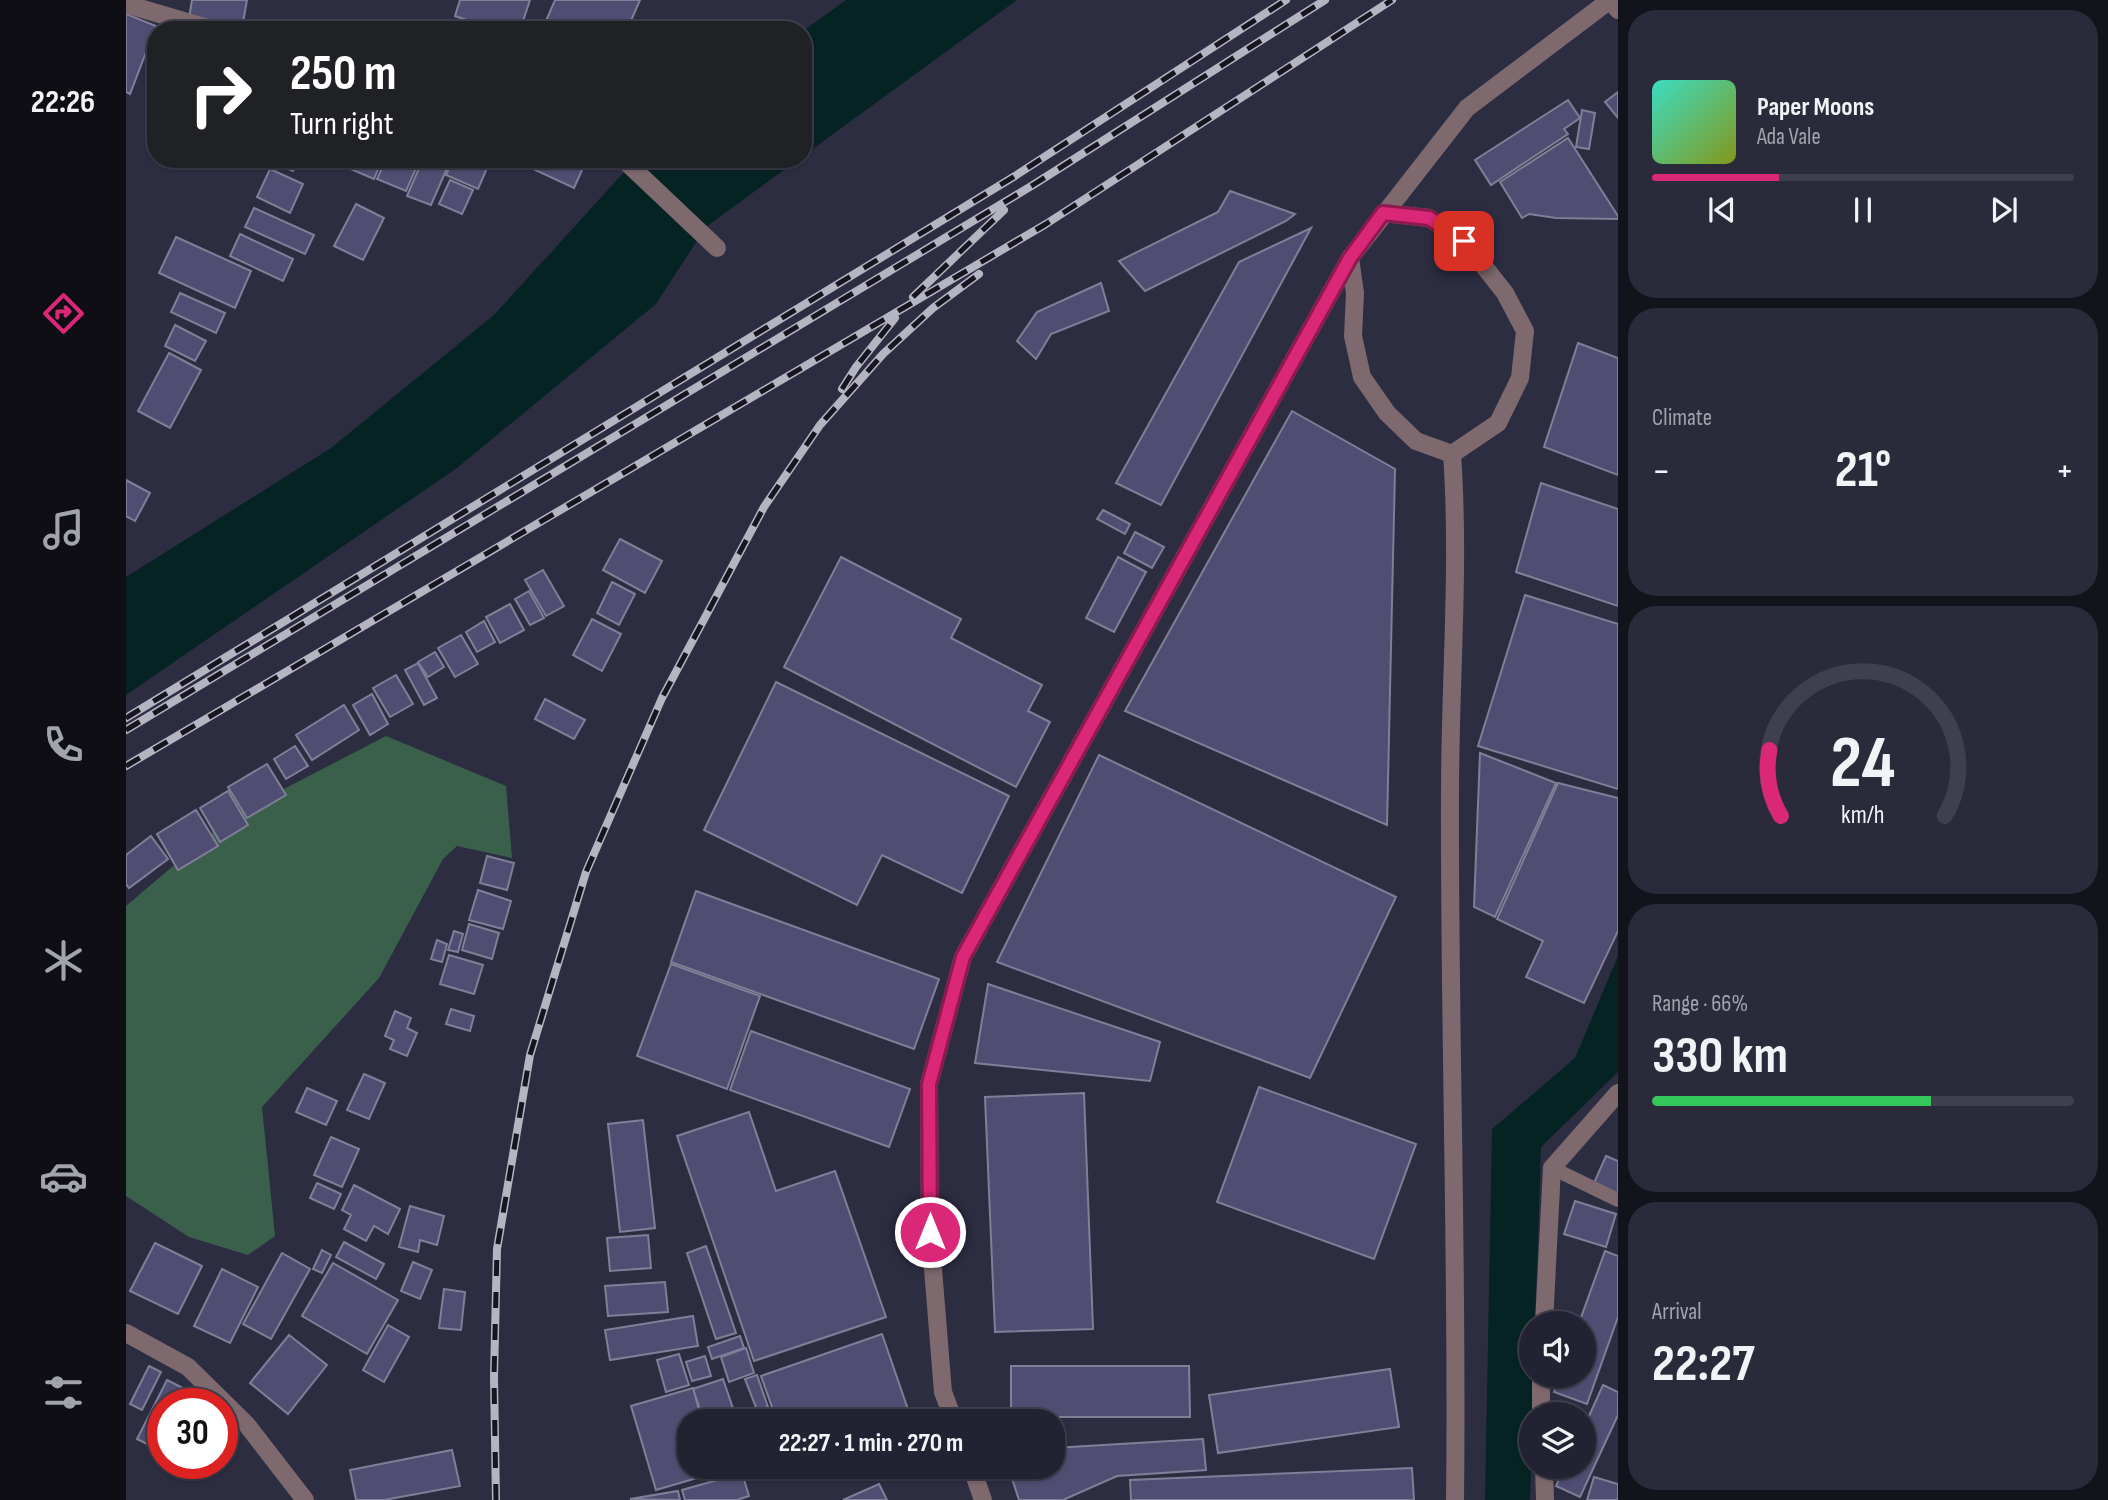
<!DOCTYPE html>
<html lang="en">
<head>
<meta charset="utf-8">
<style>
  :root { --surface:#222232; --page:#2a2a3a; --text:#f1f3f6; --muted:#a2a4ac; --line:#3f3f4d; --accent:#db2777 }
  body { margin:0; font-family:"Sofia Sans Condensed",sans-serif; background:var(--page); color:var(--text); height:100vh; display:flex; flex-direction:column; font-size:26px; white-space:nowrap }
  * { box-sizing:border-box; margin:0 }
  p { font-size:23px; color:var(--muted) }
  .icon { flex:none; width:38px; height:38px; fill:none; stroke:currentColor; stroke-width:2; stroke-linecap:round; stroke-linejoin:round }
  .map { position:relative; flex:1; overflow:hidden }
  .panel { display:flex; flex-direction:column; gap:10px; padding:10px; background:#13131c; width:490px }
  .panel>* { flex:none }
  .top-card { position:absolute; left:21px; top:21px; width:665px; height:147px; border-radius:28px; box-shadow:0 2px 5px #0004,0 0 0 2px var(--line); background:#202124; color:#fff; overflow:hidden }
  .controls { position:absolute; left:1393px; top:1311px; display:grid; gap:14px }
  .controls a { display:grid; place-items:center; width:77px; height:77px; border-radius:50%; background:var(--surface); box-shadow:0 2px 5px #0004,0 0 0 2px var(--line); font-size:35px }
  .speed { position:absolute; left:21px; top:1388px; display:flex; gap:14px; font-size:35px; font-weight:700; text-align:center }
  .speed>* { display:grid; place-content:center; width:91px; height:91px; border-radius:50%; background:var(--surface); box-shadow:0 2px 5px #0004,0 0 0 2px var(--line); line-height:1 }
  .speed .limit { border:10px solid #d22; background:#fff; color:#111 }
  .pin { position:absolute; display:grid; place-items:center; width:60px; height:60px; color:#fff; margin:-30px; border-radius:14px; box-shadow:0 4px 10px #0006 }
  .me { position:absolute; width:77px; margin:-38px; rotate:0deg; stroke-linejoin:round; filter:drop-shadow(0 0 5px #0008) }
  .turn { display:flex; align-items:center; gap:24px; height:147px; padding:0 28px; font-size:32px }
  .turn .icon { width:91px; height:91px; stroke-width:2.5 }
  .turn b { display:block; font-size:49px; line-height:60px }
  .big { font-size:52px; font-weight:700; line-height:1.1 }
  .panel .widget { flex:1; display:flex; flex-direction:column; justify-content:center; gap:10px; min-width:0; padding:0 24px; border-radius:28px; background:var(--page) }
  .panel .dial { align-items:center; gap:0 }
  .dial svg { height:182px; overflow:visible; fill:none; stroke:var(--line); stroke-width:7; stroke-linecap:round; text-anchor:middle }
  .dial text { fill:var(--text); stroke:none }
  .song { display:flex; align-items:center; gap:21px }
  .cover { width:84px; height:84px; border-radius:10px; background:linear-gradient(135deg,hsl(170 70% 55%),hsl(70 70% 35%)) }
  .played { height:7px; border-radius:4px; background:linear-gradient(90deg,var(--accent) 30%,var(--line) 30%) }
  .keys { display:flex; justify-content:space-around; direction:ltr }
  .heat { display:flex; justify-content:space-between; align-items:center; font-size:38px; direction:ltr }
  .charge { height:10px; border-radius:5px; background:linear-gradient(90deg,#34c759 66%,var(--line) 0) }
  .trip { position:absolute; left:551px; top:1409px; width:388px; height:70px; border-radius:28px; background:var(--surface); box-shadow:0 2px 5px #0004,0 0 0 2px var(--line); font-weight:700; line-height:70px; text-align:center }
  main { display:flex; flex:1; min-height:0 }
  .menu { display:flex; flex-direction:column; width:126px; justify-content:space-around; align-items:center; background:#0e0e14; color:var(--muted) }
  .menu .icon { width:49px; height:49px }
  .menu .current { color:var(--accent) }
  .menu b { font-size:32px; color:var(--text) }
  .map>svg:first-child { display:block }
  .green { fill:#3a604c }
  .water { fill:#062324 }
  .building { fill:#4f4d71; stroke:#7f7f98; stroke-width:2 }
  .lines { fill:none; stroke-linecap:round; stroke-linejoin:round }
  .service { stroke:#7d696e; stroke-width:14 }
  .minor { stroke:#7d696e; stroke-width:18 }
  .tertiary { stroke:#7d696e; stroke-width:18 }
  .rail-casing { stroke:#b5b5c2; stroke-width:8 }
  .rail { stroke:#171620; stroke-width:5; stroke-dasharray:16; stroke-linecap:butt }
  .route-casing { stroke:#8e194d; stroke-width:18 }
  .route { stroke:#db2777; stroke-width:12 }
</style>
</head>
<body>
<main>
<nav class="menu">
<b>22:26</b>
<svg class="icon current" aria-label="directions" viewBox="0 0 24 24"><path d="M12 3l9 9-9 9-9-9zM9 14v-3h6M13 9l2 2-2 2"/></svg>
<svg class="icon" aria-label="music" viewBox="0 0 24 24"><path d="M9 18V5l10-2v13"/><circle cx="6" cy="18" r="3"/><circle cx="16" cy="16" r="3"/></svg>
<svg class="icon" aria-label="phone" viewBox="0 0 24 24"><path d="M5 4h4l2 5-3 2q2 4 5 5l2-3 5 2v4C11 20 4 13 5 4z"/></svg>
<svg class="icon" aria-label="climate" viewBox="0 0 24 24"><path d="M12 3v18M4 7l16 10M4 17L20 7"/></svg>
<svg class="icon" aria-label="car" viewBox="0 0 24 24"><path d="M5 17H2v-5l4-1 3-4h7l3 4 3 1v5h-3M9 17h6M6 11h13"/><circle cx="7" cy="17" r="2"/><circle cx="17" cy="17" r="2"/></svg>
<svg class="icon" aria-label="filters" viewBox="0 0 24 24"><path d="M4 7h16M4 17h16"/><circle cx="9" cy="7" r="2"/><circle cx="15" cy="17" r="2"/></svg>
</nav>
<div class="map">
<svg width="1492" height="1500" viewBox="0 0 1492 1500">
  <rect width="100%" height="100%" fill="#2d2d42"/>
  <polygon class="green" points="260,736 380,786 386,858 331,846 317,859 253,978 136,1107 149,1236 122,1255 63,1237 0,1196 0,906 106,816"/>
  <g class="water">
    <polygon points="720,0 891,0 677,156 677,31"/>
    <polygon points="510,159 673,159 580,227 530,304 331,468 0,695 0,577 205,448 368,315"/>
    <polygon points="1492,956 1492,1072 1415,1147 1409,1323 1405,1323 1405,1376 1408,1376 1404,1500 1359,1500 1366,1129 1449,1058"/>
  </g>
  <g class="building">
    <polygon points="66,0 121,0 116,28 63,18"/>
    <polygon points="334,0 404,0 394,30 370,30 329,16"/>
    <polygon points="429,0 514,0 501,30 416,30"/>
    <polygon points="0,14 30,26 4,94 0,92"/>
    <polygon points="1492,92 1492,118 1479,102"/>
    <polygon points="1442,100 1454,118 1438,129 1442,134 1365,185 1349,160"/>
    <polygon points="1456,110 1469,113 1463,149 1450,147"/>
    <polygon points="1442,138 1492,216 1492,219 1430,218 1403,214 1396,218 1374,182"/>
    <polygon points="138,159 172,159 167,171"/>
    <polygon points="201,159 256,159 248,179"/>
    <polygon points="260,159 294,159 280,191 251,179"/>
    <polygon points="297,159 325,159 305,205 281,196"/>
    <polygon points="327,159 365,159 352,189 320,175"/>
    <polygon points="395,159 461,159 448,188 394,163"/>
    <polygon points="144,169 177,184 164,213 131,197"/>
    <polygon points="324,180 347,190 336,214 313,204"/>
    <polygon points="1104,191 1169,214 1160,221 1019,291 993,261 1092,212"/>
    <polygon points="230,204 258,218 237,260 208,246"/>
    <polygon points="128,208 188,235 179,254 119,227"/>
    <polygon points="1185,228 1035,505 990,483 1113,262"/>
    <polygon points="114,234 167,259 157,281 104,256"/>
    <polygon points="50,237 125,271 109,308 33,273"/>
    <polygon points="975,283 983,311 925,334 910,359 891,341 911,312"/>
    <polygon points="54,293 99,313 90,333 45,312"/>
    <polygon points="49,325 80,341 69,361 39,346"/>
    <polygon points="1452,343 1492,358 1492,475 1418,447"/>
    <polygon points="43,353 75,370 44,428 12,411"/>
    <polygon points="1166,411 1269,469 1261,825 999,711"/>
    <polygon points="0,480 24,493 9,521 0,516"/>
    <polygon points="1415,483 1492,509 1492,606 1390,572"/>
    <polygon points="977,510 1004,524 999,534 971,519"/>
    <polygon points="1009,532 1038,547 1026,568 998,553"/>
    <polygon points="494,539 536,561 519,593 477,570"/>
    <polygon points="715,557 835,619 825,638 916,685 902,711 924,722 890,787 658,667"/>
    <polygon points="992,557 1020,572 988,632 960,618"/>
    <polygon points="417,570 438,606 420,616 399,580"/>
    <polygon points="486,582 509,594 493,625 471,613"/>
    <polygon points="403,591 418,618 404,625 389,599"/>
    <polygon points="1399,595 1492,624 1492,789 1352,746"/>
    <polygon points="384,604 398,630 374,643 360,617"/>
    <polygon points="466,619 495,634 476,671 447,655"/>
    <polygon points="358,621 369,642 351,652 340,632"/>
    <polygon points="335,635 352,664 329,677 312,648"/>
    <polygon points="309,652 318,667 302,677 292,662"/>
    <polygon points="292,663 311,698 298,705 279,670"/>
    <polygon points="270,675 287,704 264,717 247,688"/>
    <polygon points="650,682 883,796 836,893 756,855 731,905 578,830"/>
    <polygon points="246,694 262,724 244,735 227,705"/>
    <polygon points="419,699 459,720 448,739 409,719"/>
    <polygon points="218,705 233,730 186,760 170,735"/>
    <polygon points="169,746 182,766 160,779 148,759"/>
    <polygon points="1354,753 1430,783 1369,917 1348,907"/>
    <polygon points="973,755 1270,897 1184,1078 871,962"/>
    <polygon points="141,764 160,795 121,818 102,787"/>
    <polygon points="1432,783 1492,798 1492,931 1458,1003 1400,977 1417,941 1371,919"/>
    <polygon points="102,791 122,825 94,842 74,808"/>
    <polygon points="70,810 92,846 52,870 31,834"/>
    <polygon points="25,836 42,859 3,888 0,884 0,855"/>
    <polygon points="361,856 388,863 381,890 354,883"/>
    <polygon points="352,890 385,901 377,929 343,920"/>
    <polygon points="570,891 813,979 788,1049 545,962"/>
    <polygon points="343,924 373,933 366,959 336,950"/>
    <polygon points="328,931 337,934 332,952 322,950"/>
    <polygon points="311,940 321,944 316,962 305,959"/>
    <polygon points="323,955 357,965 348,994 314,984"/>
    <polygon points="545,964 634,996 601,1089 511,1056"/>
    <polygon points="862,984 1034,1042 1024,1081 849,1063"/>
    <polygon points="325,1009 348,1016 344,1031 320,1024"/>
    <polygon points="269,1011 285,1018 281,1028 291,1033 281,1056 264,1049 268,1040 259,1036"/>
    <polygon points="625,1031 784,1089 763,1147 604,1090"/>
    <polygon points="238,1074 259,1083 243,1119 221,1110"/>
    <polygon points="1133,1087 1290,1144 1248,1259 1091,1202"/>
    <polygon points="181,1088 211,1101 200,1125 170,1112"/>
    <polygon points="958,1093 967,1329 869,1332 859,1097"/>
    <polygon points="623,1112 650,1191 709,1171 760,1317 628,1361 551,1136"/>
    <polygon points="517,1120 529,1228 494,1232 482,1124"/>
    <polygon points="205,1137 233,1149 216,1187 188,1175"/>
    <polygon points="1480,1156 1492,1161 1492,1194 1468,1183"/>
    <polygon points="191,1183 215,1194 208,1209 184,1198"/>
    <polygon points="228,1185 274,1209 262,1234 248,1226 240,1241 218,1229 225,1215 216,1210"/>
    <polygon points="1449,1201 1490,1214 1480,1247 1438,1234"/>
    <polygon points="284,1206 318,1216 311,1245 294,1240 292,1252 273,1247"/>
    <polygon points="522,1235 525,1268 484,1271 481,1238"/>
    <polygon points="218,1242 258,1264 250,1279 210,1257"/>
    <polygon points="29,1243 76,1266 52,1314 4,1291"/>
    <polygon points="580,1246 610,1333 590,1339 561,1253"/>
    <polygon points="196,1250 205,1255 196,1273 187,1269"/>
    <polygon points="1479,1251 1492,1256 1492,1317 1461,1404 1428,1392 1434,1376 1458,1376 1458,1323 1453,1323"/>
    <polygon points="156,1253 184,1269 145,1339 117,1324"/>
    <polygon points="287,1262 306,1270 294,1299 275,1291"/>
    <polygon points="207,1263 272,1300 241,1354 176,1316"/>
    <polygon points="96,1269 132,1287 104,1343 68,1326"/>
    <polygon points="539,1282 542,1312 482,1316 479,1286"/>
    <polygon points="318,1289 339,1292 335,1330 313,1328"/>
    <polygon points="567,1316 572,1346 484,1360 479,1330"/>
    <polygon points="262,1325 283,1337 258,1382 237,1370"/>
    <polygon points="756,1334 786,1421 651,1421 635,1376"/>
    <polygon points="163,1335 201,1365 162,1414 124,1383"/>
    <polygon points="614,1336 618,1348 586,1359 582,1347"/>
    <polygon points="620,1348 628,1373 603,1382 595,1357"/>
    <polygon points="553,1354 563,1385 540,1392 531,1360"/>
    <polygon points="579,1356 585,1376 566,1381 560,1362"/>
    <polygon points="23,1366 35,1372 16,1410 4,1404"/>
    <polygon points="885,1366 1063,1366 1064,1417 885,1417"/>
    <polygon points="1264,1369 1273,1427 1092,1453 1083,1395"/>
    <polygon points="631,1375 642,1407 631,1410 619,1379"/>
    <polygon points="597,1379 611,1420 578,1421 567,1389"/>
    <polygon points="41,1380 88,1404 37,1404 37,1452 11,1439"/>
    <polygon points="1477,1385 1492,1392 1492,1415 1454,1497 1430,1486 1439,1466 1458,1466 1458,1427"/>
    <polygon points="567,1388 576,1421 564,1421 564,1466 612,1466 530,1490 505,1406"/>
    <polygon points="1077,1439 1080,1470 991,1476 937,1500 893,1500 882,1466 928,1466 928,1448"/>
    <polygon points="326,1450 334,1486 258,1500 230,1500 224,1470"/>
    <polygon points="667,1466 705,1466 671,1478"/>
    <polygon points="1286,1468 1288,1500 1005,1500 1004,1480"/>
    <polygon points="616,1473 623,1496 611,1500 559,1500 556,1490"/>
    <polygon points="1468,1477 1492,1484 1492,1500 1461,1500"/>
    <polygon points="753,1484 761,1500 717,1500"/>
    <polygon points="552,1491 554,1500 504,1499"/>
  </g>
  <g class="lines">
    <polyline class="service" points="1426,1168 1492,1200"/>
    <g class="minor">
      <polyline points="0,4 88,30"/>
      <polyline points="497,159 591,248"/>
      <polyline points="1257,213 1303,218 1338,241 1379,293 1399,331 1394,378 1372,423 1326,454"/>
      <polyline points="1224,258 1229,293 1227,336 1236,377 1261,413 1290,441 1326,454"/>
      <path d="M1326,454C1334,567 1324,680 1324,792C1323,1028 1332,1264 1329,1500"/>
      <polyline points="1418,1323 1426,1168 1492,1093"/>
      <polyline points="0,1333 62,1367 121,1425 179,1500"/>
      <polyline points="1415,1414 1415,1376"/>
      <polyline points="828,1421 817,1392 804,1232 803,1084 837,957 1224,258 1341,108 1484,0"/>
      <polyline points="845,1466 857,1500"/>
      <polyline points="1418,1466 1419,1500"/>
    </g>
    <polyline class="tertiary" points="1484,0 1492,10"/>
    <g class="rail-casing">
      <g id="rail">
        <polyline points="787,297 878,210"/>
        <polyline points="716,389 730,367 769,318"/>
        <polyline points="0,718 889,176 1160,0"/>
        <polyline points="0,730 907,185 1199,0"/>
        <polyline points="0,766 920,224 1266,0"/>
        <polyline points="370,1500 368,1377 371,1249 404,1055 460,872 536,698 638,507 694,425 757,354 807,308 853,274"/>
      </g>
    </g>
    <use href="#rail" class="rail"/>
  </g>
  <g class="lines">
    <g class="route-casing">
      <polyline id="route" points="804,1232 803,1084 837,957 1224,258 1257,213 1303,218 1338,241"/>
    </g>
    <use href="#route" class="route"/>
  </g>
</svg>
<div class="controls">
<a><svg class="icon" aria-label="sound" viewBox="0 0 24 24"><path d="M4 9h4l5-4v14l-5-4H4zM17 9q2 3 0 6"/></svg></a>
<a><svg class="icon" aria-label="layers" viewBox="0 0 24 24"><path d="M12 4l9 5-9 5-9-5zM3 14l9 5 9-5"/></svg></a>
</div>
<div class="speed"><div class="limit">30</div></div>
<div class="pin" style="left:1338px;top:241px;background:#d93025"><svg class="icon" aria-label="arrive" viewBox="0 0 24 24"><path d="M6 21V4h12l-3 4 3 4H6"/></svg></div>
<svg class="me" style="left:804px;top:1232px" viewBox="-20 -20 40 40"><circle r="17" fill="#db2777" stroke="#fff" stroke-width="3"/><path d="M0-11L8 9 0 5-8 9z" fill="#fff"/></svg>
<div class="trip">22:27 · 1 min · 270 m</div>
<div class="top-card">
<div class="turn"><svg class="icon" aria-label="right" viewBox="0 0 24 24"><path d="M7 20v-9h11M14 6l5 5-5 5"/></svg><div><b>250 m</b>Turn right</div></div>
</div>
</div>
<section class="panel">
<div class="widget">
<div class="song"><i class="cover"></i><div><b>Paper Moons</b><p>Ada Vale</p></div></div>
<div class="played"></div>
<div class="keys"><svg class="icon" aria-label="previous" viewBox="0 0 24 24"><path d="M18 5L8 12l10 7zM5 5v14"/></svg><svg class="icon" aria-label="pause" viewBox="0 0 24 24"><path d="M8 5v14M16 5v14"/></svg><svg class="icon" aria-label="next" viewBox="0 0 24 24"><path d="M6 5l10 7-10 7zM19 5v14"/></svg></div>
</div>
<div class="widget"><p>Climate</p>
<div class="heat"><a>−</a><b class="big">21°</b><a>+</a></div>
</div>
<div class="widget dial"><svg viewBox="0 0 100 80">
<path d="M14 69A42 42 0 1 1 86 69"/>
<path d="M14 69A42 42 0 0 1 9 40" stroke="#db2777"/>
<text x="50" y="56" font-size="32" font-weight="700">24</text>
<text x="50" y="72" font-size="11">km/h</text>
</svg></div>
<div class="widget"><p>Range · 66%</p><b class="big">330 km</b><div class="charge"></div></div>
<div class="widget"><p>Arrival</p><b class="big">22:27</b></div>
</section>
</main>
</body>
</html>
